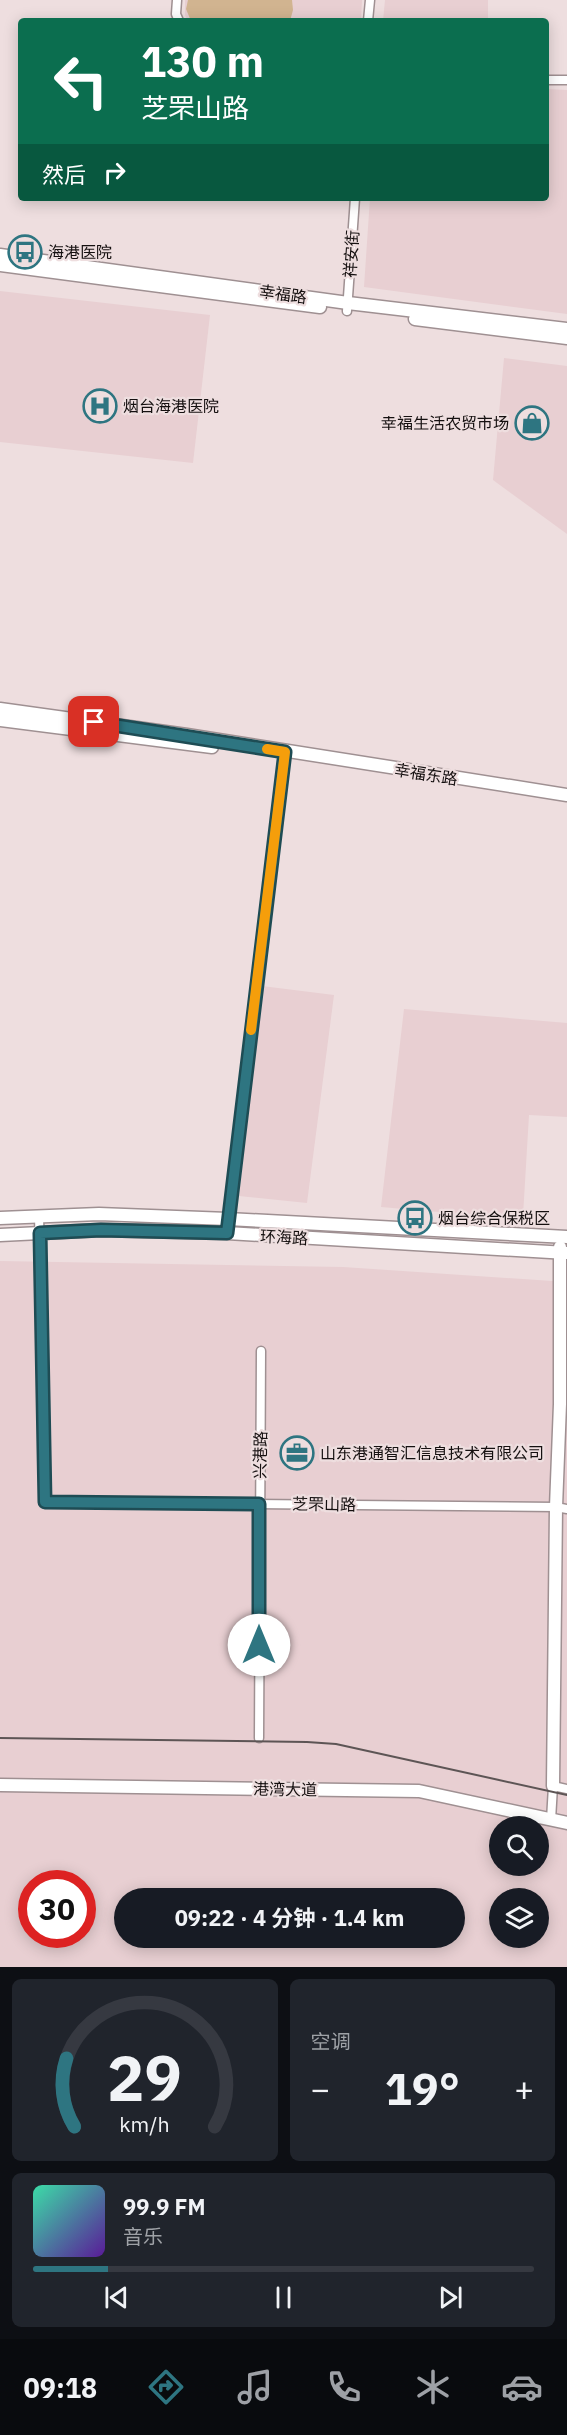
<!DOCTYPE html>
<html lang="zh">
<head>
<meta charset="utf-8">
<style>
  :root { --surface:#171b24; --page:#20242c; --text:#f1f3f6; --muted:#9ea1a6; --line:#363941; --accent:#2e7581 }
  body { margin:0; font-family:"IBM Plex Sans","Noto Sans SC",sans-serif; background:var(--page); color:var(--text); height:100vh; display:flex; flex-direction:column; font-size:22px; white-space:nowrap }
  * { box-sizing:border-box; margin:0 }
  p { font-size:20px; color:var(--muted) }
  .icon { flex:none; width:33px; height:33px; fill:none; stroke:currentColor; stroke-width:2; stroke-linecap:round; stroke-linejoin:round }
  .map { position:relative; height:1967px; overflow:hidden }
  .side { display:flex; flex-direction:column; gap:12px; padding:12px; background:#0d0f14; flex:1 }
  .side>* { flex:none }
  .hud { position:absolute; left:18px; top:18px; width:531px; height:183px; border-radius:6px; box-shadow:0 3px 15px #0003; background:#0b6e4f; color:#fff; overflow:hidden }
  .controls { position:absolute; left:489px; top:1816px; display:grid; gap:12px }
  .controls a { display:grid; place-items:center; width:60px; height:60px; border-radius:50%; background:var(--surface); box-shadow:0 3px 15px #0003; font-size:30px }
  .speed { position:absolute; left:18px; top:1870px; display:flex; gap:12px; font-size:30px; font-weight:700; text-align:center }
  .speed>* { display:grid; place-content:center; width:78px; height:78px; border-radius:50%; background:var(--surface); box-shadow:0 3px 15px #0003; line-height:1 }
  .speed .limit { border:9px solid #d22; background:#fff; color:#111 }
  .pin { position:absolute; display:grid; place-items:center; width:51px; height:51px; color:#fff; margin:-26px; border-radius:12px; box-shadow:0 3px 9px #0006 }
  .me { position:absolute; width:66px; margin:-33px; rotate:0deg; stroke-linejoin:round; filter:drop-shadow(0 0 4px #0008) }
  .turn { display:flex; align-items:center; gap:21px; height:126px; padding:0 24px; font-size:27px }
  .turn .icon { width:78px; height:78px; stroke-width:2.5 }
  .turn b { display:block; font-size:42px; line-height:51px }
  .then { display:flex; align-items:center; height:57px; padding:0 24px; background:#0003; gap:12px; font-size:22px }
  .big { font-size:45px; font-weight:700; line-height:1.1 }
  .side .widget { flex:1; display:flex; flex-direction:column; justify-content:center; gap:9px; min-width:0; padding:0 21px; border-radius:9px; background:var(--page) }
  .side .dial { align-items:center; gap:0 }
  .dial svg { height:156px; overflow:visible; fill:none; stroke:var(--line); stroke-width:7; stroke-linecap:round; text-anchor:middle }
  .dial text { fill:var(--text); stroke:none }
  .song { display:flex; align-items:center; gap:18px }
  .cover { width:72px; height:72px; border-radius:9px; background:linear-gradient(135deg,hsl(160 70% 55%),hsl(270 70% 35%)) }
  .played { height:6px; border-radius:3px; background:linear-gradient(90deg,var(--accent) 15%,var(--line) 15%) }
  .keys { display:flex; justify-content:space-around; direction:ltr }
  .heat { display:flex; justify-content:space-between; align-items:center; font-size:33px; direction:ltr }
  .side .tiles { flex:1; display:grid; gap:12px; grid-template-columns:1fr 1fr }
  .widget:last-child { grid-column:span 2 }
  .trip { position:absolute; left:114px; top:1888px; width:351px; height:60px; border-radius:30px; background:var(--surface); box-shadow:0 3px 15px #0003; font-weight:700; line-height:60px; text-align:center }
  .menu { display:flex; height:96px; justify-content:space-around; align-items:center; background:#090b0e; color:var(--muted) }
  .menu .icon { width:42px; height:42px }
  .menu .current { color:var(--accent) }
  .menu b { font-size:27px; color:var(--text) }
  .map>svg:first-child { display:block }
  .built { fill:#e8cfd2; fill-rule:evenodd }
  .green { fill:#d1b490 }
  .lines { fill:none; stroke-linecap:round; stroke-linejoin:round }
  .street-casing { stroke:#9f9092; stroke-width:11 }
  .secondary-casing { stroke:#9f9092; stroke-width:15 }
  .street { stroke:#fff; stroke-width:8 }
  .secondary { stroke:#fff; stroke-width:12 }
  .rail { stroke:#5d5555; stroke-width:2 }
  .route-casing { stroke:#1e4c54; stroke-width:15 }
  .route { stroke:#2e7581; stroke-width:10 }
  .slow { stroke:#f59e0b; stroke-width:10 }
  .labels { text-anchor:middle; stroke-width:4.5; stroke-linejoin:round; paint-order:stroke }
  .poi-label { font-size:16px; fill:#151010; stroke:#eededf; text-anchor:start }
  .street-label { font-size:16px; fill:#151010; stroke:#eededf }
</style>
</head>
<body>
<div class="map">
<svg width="567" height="1967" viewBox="0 0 567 1967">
  <rect width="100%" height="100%" fill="#eededf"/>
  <g class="built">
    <polygon points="185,0 362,0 361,21 188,21 185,15"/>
    <polygon points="385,0 488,0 488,21 383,21"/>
    <polygon points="546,89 567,90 567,314 364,287 370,198 546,198"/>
    <polygon points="0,291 210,315 193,463 0,442"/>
    <polygon points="504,358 567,366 567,534 493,480"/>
    <polygon points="262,986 334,995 307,1203 239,1196"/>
    <polygon points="404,1009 567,1023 567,1117 529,1115 523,1216 473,1215 381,1207"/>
    <path d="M0,1261L343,1267L567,1282V1967H0ZM500,1827H538V1866H500ZM32,1884H82V1935H32ZM124,1899H454V1938H124ZM500,1899H538V1938H500Z"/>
  </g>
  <polygon class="green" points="188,0 292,0 293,10 290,21 191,21 186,9"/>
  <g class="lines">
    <g class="street-casing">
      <g id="street">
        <polyline points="177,0 176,14 179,21"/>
        <polyline points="368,21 370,0"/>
        <polyline points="546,80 567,80"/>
        <polyline points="347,311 355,198"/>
        <polyline points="39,1216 46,1502 556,1507 567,1509"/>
        <polyline points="227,1233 285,752"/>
        <polyline points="259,1738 261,1351"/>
        <polyline points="551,1820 553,1786 567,1789"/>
      </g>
    </g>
    <g class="secondary-casing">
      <g id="secondary">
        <polyline points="0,255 348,303 567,329"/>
        <polyline points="0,265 320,307"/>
        <polyline points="415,319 567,338"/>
        <polyline points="0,709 187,735 567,795"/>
        <polyline points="0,720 212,747"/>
        <polyline points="0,1218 99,1214 228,1219 567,1237"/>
        <polyline points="0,1235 101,1230 227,1233 567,1253"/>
        <polyline points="0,1785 419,1791 567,1823"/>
        <polyline points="553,1786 556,1507 560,1404 560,1247"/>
      </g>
    </g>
    <use href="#street" class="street"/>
    <use href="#secondary" class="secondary"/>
    <polyline class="rail" points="0,1738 307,1742 336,1744 567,1795"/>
  </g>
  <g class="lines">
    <g class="route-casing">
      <polyline id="route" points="94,722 285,752 227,1233 101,1230 40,1233 45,1502 259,1504 259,1645"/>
    </g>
    <use href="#route" class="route"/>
    <polyline class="slow" points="251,1030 285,752 267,749"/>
  </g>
  <defs>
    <g id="bus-ring" transform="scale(1.725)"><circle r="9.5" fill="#eededf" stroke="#2e7581" stroke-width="1.5"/><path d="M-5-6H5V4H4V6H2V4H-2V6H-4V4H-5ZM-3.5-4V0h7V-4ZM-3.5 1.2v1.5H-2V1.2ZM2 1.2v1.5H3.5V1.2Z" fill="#2e7581"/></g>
    <g id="hospital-ring" transform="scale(1.725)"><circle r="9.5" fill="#eededf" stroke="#2e7581" stroke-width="1.5"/><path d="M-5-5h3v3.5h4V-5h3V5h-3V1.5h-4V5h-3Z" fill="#2e7581"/></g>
    <g id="shop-ring" transform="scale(1.725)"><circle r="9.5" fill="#eededf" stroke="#2e7581" stroke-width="1.5"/><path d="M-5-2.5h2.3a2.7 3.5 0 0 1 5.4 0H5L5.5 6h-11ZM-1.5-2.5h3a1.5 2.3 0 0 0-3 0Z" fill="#2e7581"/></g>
    <g id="office-ring" transform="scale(1.725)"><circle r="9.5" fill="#eededf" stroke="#2e7581" stroke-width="1.5"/><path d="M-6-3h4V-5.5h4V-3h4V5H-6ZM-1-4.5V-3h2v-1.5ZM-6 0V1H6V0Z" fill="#2e7581"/></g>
  </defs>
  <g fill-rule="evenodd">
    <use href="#bus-ring" x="25" y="252"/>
    <use href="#hospital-ring" x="100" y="406"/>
    <use href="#shop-ring" x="532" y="423"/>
    <use href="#bus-ring" x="415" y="1218"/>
    <use href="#office-ring" x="297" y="1453"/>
  </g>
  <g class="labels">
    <g class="poi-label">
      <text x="48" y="258">海港医院</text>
      <text x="123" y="412">烟台海港医院</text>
      <text x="509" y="429" text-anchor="end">幸福生活农贸市场</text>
      <text x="438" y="1224">烟台综合保税区</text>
      <text x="320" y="1459">山东港通智汇信息技术有限公司</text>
    </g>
    <g class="street-label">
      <text transform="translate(351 254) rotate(-86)" y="6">祥安街</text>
      <text transform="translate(283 294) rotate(8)" y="6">幸福路</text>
      <text transform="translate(426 774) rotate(9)" y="6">幸福东路</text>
      <text transform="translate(284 1237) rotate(3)" y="6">环海路</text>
      <text transform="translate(260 1455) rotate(-89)" y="6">兴港路</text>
      <text transform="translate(324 1504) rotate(1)" y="6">芝罘山路</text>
      <text transform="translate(285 1789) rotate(1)" y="6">港湾大道</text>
    </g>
  </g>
</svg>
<div class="controls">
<a><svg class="icon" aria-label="search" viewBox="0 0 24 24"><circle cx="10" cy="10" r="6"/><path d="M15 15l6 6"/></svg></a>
<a><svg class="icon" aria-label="layers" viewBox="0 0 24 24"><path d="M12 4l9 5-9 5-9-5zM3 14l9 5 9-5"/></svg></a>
</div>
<div class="speed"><div class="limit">30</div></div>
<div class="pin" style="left:94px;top:722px;background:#d93025"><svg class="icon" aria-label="arrive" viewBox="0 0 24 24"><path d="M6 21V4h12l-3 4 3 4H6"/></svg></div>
<svg class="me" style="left:259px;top:1645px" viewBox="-20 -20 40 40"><circle r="19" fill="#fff"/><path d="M0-13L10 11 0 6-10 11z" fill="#2e7581"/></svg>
<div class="trip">09:22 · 4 分钟 · 1.4 km</div>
<div class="hud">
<div class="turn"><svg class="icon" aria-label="left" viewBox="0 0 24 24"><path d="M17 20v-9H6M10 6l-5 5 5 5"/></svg><div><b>130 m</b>芝罘山路</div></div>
<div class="then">然后<svg class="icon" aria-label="right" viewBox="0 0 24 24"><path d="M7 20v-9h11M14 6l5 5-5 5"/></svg></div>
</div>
</div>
<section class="side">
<div class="tiles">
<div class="widget dial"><svg viewBox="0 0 100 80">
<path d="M14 69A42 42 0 1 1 86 69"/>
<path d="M14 69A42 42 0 0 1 10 34" stroke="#2e7581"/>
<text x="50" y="56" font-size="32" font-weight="700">29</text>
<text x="50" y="72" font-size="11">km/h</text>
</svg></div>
<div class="widget"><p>空调</p>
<div class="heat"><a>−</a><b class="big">19°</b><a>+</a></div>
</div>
<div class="widget">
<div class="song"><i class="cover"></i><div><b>99.9 FM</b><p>音乐</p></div></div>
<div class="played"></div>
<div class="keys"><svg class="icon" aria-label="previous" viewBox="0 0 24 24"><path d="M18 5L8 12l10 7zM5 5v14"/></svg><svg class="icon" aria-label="pause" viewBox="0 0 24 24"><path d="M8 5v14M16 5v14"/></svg><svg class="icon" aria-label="next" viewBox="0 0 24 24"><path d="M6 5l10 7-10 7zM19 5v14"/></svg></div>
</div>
</div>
</section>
<nav class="menu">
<b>09:18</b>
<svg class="icon current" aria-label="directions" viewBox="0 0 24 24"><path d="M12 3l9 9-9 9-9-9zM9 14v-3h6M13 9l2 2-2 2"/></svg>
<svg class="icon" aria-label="music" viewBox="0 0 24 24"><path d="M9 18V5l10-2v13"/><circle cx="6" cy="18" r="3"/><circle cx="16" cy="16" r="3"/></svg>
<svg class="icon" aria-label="phone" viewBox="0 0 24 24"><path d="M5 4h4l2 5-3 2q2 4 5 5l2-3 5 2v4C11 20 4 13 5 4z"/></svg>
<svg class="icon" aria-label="climate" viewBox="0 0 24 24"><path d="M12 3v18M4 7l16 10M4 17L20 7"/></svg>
<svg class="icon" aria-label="car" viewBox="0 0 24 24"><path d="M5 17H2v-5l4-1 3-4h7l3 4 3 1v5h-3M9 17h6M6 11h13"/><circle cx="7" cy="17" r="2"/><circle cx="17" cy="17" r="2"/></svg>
</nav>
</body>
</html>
